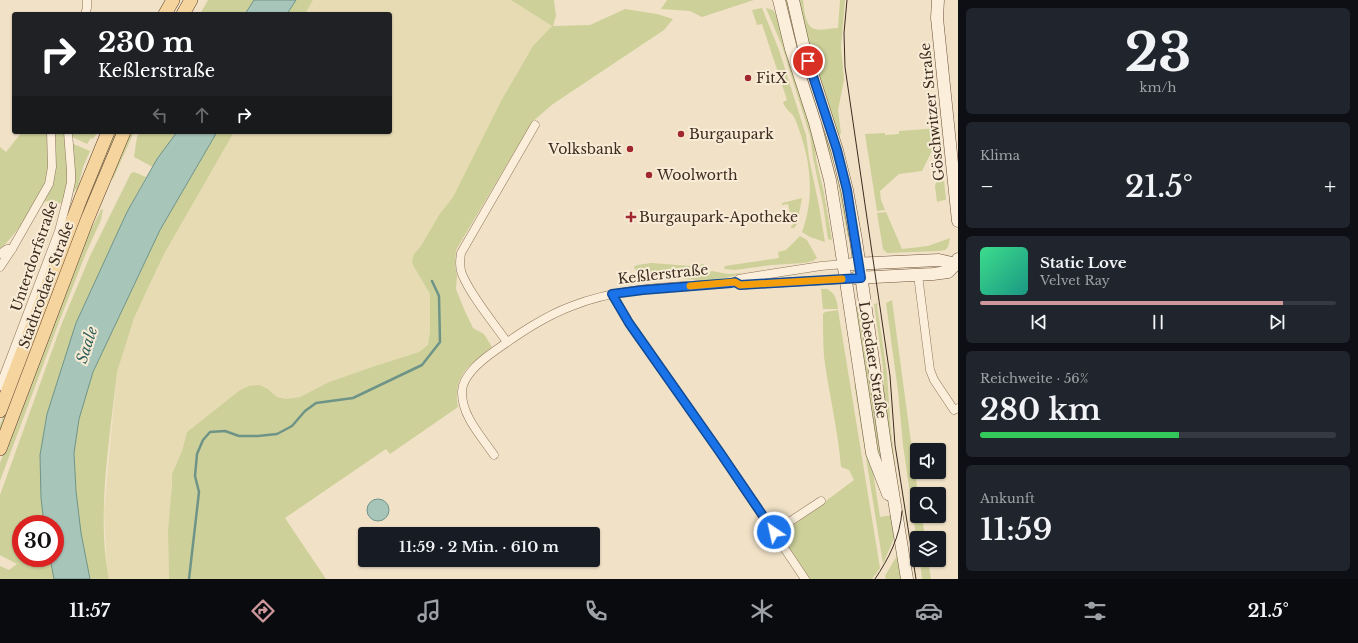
<!DOCTYPE html>
<html lang="de">
<head>
<meta charset="utf-8">
<style>
  :root { --surface:#171b24; --page:#20242c; --text:#f1f3f6; --muted:#9ea1a6; --line:#363941; --accent:#cd979c }
  body { margin:0; font-family:"Libre Baskerville",serif; background:var(--page); color:var(--text); height:100vh; display:flex; flex-direction:column; font-size:15px; white-space:nowrap }
  * { box-sizing:border-box; margin:0 }
  p { font-size:13px; color:var(--muted) }
  .icon { flex:none; width:22px; height:22px; fill:none; stroke:currentColor; stroke-width:2; stroke-linecap:round; stroke-linejoin:round }
  .map { position:relative; flex:1; overflow:hidden }
  .details { display:flex; flex-direction:column; gap:8px; padding:8px; background:#0d0f14; width:400px }
  .details>* { flex:none }
  .banner { position:absolute; left:12px; top:12px; width:380px; height:122px; border-radius:4px; box-shadow:0 1px 3px #0004; background:#202124; color:#fff; overflow:hidden }
  .fabs { position:absolute; left:910px; top:443px; display:grid; gap:8px }
  .fabs a { display:grid; place-items:center; width:36px; height:36px; border-radius:4px; background:var(--surface); box-shadow:0 1px 3px #0004; font-size:20px }
  .speed { position:absolute; left:12px; top:515px; display:flex; gap:8px; font-size:20px; font-weight:700; text-align:center }
  .speed>* { display:grid; place-content:center; width:52px; height:52px; border-radius:50%; background:var(--surface); box-shadow:0 1px 3px #0004; line-height:1 }
  .speed .limit { border:6px solid #d22; background:#fff; color:#111 }
  .pin { position:absolute; display:grid; place-items:center; width:34px; height:34px; color:#fff; margin:-17px; border:2px solid #fff; border-radius:50%; box-shadow:0 1px 4px #0007 }
  .me { position:absolute; width:44px; margin:-22px; rotate:326deg; stroke-linejoin:round; filter:drop-shadow(0 0 3px #0008) }
  .turn { display:flex; align-items:center; gap:14px; height:84px; padding:0 20px; font-size:18px }
  .turn .icon { width:52px; height:52px; stroke-width:2.5 }
  .turn b { display:block; font-size:28px; line-height:34px }
  .lanes { display:flex; align-items:center; height:38px; padding:0 20px; background:#0003; justify-content:center; gap:20px; direction:ltr }
  .lanes .off { opacity:.35 }
  .big { font-size:30px; font-weight:600; line-height:1.1 }
  .details .card { flex:1; display:flex; flex-direction:column; justify-content:center; gap:6px; min-width:0; padding:0 14px; border-radius:6px; background:var(--page) }
  .details .dial { align-items:center; gap:0 }
  .dial b { font-size:52px; line-height:1 }
  .song { display:flex; align-items:center; gap:12px }
  .cover { width:48px; height:48px; border-radius:6px; background:linear-gradient(135deg,hsl(150 70% 55%),hsl(170 70% 35%)) }
  .played { height:4px; border-radius:2px; background:linear-gradient(90deg,var(--accent) 85%,var(--line) 85%) }
  .keys { display:flex; justify-content:space-around; direction:ltr }
  .heat { display:flex; justify-content:space-between; align-items:center; font-size:22px; direction:ltr }
  .charge { height:6px; border-radius:3px; background:linear-gradient(90deg,#34c759 56%,var(--line) 0) }
  .trip { position:absolute; left:358px; top:527px; width:242px; height:40px; border-radius:4px; background:var(--surface); box-shadow:0 1px 3px #0004; font-weight:600; line-height:40px; text-align:center }
  .menu { display:flex; height:64px; justify-content:space-around; align-items:center; background:#090b0e; color:var(--muted) }
  .menu .icon { width:28px; height:28px }
  .menu .active { color:var(--accent) }
  .menu b { font-size:18px; color:var(--text) }
  main { display:flex; flex:1; min-height:0 }
  .map>svg:first-child { display:block }
  .farmland { fill:#e7dbb3 }
  .green { fill:#cdd099 }
  .water { fill:#a8c5ba; stroke:#6e9488 }
  .lines { fill:none; stroke-linecap:round; stroke-linejoin:round }
  .stream { stroke:#6e9488; stroke-width:2.5 }
  .street-casing { stroke:#8e735a; stroke-width:9 }
  .secondary-casing { stroke:#70543e; stroke-width:13 }
  .primary-casing { stroke:#5c412f; stroke-width:14 }
  .street { stroke:#fbefdb; stroke-width:8 }
  .secondary { stroke:#fbefdb; stroke-width:12 }
  .primary { stroke:#f5d49d; stroke-width:13 }
  .tram { stroke:#3d2c1f; stroke-width:1 }
  .route-casing { stroke:#114b97; stroke-width:10 }
  .route { stroke:#1a73e8; stroke-width:7 }
  .slow { stroke:#f59e0b; stroke-width:7 }
  .poi-dot { fill:#a1272f; stroke:#f8ecd7; stroke-width:1.5 }
  .labels { text-anchor:middle; stroke-width:4; stroke-linejoin:round; paint-order:stroke }
  .poi-label { font-size:14px; fill:#3d2c1f; stroke:#f8ecd7; text-anchor:start }
  .street-label { font-size:14px; fill:#3d2c1f; stroke:#f8ecd7 }
  .water-label { font-size:15px; font-style:italic; fill:#2e5e58; stroke:#f8ecd7 }
</style>
</head>
<body>
<main>
<div class="map">
<svg width="958" height="579" viewBox="0 0 958 579">
  <rect width="100%" height="100%" fill="#f1e2c7"/>
  <polygon class="farmland" points="313,0 511,0 552,26 533,46 501,101 453,197 439,215 421,246 414,254 414,267 430,294 430,331 428,345 419,352 375,366 329,382 300,397 286,399 277,397 268,389 249,386 240,390 187,432 182,451 172,474 171,499 168,531 169,579 109,579 107,569 104,512 117,372 123,350 134,318 164,254 234,132 390,132 390,14 305,14"/>
  <g class="green">
    <polygon points="208,0 254,0 245,14 200,14"/>
    <polygon points="296,0 313,0 305,14 287,14"/>
    <path d="M511,0H554L556,16L553,26L590,25L625,9L657,14L673,19L664,30L553,104L532,122L456,250L455,264L457,276L456,289L464,309L473,328L484,334L492,347C470,365 452,375 458,407L390,454L386,449L285,518L326,579H169L168,531L172,484V474L182,451L187,432L240,390L249,386L259,385L268,389L277,397L286,399L300,397L329,382L375,366L419,352L428,345L430,331V294L414,267L412,262L414,254L421,246L439,215L453,197L501,101L533,46L552,26Z"/>
    <polygon points="667,0 754,0 702,17 690,11 661,9"/>
    <polygon points="783,0 787,0 793,28 835,162 851,237 848,238 835,168 805,80"/>
    <path d="M796,0H803C804,8 805,27 815,29C822,31 831,28 838,28L840,0H845L841,47L844,80L838,110L841,133L839,136L837,137L818,79Z"/>
    <path d="M762,8L779,50L806,135L809,158L819,206L825,242L810,237L802,232C816,194 810,156 795,119C792,112 785,110 783,102L787,100L762,24L757,25L752,10Z"/>
    <polygon points="766,8 773,10 776,15 815,142 816,159 824,193 832,240 828,239 823,205 813,158 810,136 782,46"/>
    <polygon points="939,128 939,136 922,171 899,174 880,191 881,200 885,210 877,211 865,134 885,133 885,135 899,134 899,131"/>
    <path d="M22,132H49C49,147 50,161 47,175C44,195 16,235 1,248L4,253L0,262V147L6,152Z"/>
    <polygon points="55,132 66,132 70,176 64,204 48,201 42,202"/>
    <polygon points="71,132 98,132 93,139 91,138 87,144 72,137"/>
    <polygon points="114,132 118,132 0,437 0,425 66,253"/>
    <polygon points="129,132 134,132 112,181 114,168"/>
    <polygon points="140,132 177,132 153,167 134,157 137,137"/>
    <path d="M217,132H234L164,254L134,318L117,372C110,437 96,515 109,579H90L81,533L76,491L74,453L79,419L93,372L160,230Z"/>
    <polygon points="71,143 90,151 83,167 78,187 70,196"/>
    <polygon points="134,172 146,177 127,212 76,323 47,414 40,455 41,498 44,524 21,524 21,558 50,558 54,579 0,579 0,566 9,570 17,564 0,555 0,495 62,323 90,256 131,173"/>
    <polygon points="937,179 944,180 946,200 944,200 937,202 935,186"/>
    <polygon points="802,198 797,224 794,228 791,228 791,226 793,225 788,204 782,205 782,203"/>
    <polygon points="103,209 101,220 86,253 59,322 0,481 0,463 83,245 101,210"/>
    <polygon points="886,212 902,249 928,246 950,238 948,247 945,250 939,251 887,253 883,249 877,213"/>
    <polygon points="800,236 807,240 817,258 813,261 804,263 771,265 735,270 724,269 725,266 779,258 778,252 786,250"/>
    <path d="M652,263L691,266L704,264V268L709,272L712,271L728,274L742,273C709,287 671,277 637,271L635,269L634,267L637,265Z"/>
    <path d="M821,289H827C835,293 837,300 838,309H823Z"/>
    <polygon points="892,300 918,494 917,494 917,516 922,516 925,538 917,538 917,543 903,445 898,391 886,303"/>
    <polygon points="878,303 877,306 887,373 891,432 900,500 900,506 884,399 883,367 874,304"/>
    <polygon points="855,307 858,307 883,462 880,462"/>
    <path d="M838,310L880,568L872,579H808L782,539L783,533L854,480L849,470L841,467C838,430 829,394 824,357C823,343 823,328 823,314L825,312Z"/>
    <polygon points="854,383 862,401 880,517 892,515 895,536 883,564"/>
    <polygon points="898,554 902,579 886,579 885,576"/>
    <polygon points="920,560 928,560 931,579 922,579"/>
  </g>
  <g class="water">
    <polygon points="254,0 296,0 287,14 245,14"/>
    <polygon points="177,132 217,132 160,230 93,372 79,419 74,453 76,491 81,533 90,579 54,579 50,558 55,558 55,524 44,524 41,498 40,455 47,414 76,323 127,212 157,159"/>
    <circle cx="378" cy="510" r="11"/>
  </g>
  <g class="lines">
    <polyline class="stream" points="189,579 199,492 195,476 197,454 203,440 210,432 225,431 239,436 258,436 277,434 292,426 305,411 316,403 353,398 422,365 440,342 439,296 432,281"/>
    <g class="street-casing">
      <g id="street">
        <polyline points="85,14 87,8 87,0"/>
        <polyline points="0,254 7,249 12,249"/>
        <polyline points="0,267 12,249 49,184 52,167 51,132"/>
        <polyline points="918,275 930,370 934,380 954,410 958,408"/>
        <polyline points="735,282 739,279 750,277 821,266 844,264"/>
        <polyline points="612,294 629,323 719,451 805,579"/>
        <path d="M507,342C493,322 471,296 462,274C459,267 460,260 461,253L535,125"/>
        <polyline points="0,386 59,231 67,200 71,182 71,171 68,132"/>
        <path d="M494,455C481,436 461,415 462,391C463,374 483,359 496,350C520,333 545,316 572,306C622,286 679,287 731,283L735,282L740,285L846,279"/>
        <polyline points="774,532 821,501"/>
      </g>
    </g>
    <g class="secondary-casing">
      <g id="secondary">
        <polyline points="779,0 791,49 815,123 830,180 840,242 872,453 888,494"/>
        <polyline points="793,0 804,48 837,150 847,190 856,240 885,444 907,579"/>
        <polyline points="938,0 937,18 958,221"/>
        <polyline points="852,264 939,260 956,264"/>
        <polyline points="855,278 933,274 948,272 956,264 958,259"/>
      </g>
    </g>
    <g class="primary-casing">
      <g id="primary">
        <polyline points="165,14 173,0"/>
        <polyline points="183,14 191,0"/>
        <polyline points="0,411 81,198 108,132"/>
        <polyline points="0,449 87,220 124,132"/>
      </g>
    </g>
    <use href="#street" class="street"/>
    <use href="#secondary" class="secondary"/>
    <use href="#primary" class="primary"/>
    <g class="tram">
      <polyline points="847,0 844,33 845,67 890,376 895,445 916,579"/>
      <path d="M875,579C889,558 900,537 902,511"/>
    </g>
  </g>
  <g class="lines">
    <g class="route-casing">
      <polyline id="route" points="774,532 719,451 629,323 612,294 643,290 731,283 735,282 740,285 861,278 847,190 837,150 808,61"/>
    </g>
    <use href="#route" class="route"/>
    <polyline class="slow" points="690,286 735,282 740,285 842,279"/>
  </g>
  <g class="poi-dot">
    <circle cx="748" cy="78" r="4"/>
    <circle cx="681" cy="134" r="4"/>
    <circle cx="630" cy="149" r="4"/>
    <circle cx="649" cy="175" r="4"/>
    <path d="M629 211h4v4h4v4h-4v4h-4v-4h-4v-4h4z"/>
  </g>
  <g class="labels">
    <g class="poi-label">
      <text x="756" y="83">FitX</text>
      <text x="689" y="139">Burgaupark</text>
      <text x="622" y="154" text-anchor="end">Volksbank</text>
      <text x="657" y="180">Woolworth</text>
      <text x="639" y="222">Burgaupark-Apotheke</text>
    </g>
    <g class="street-label">
      <text transform="translate(932 112) rotate(-96)" y="5">Göschwitzer Straße</text>
      <text transform="translate(34 256) rotate(-71)" y="5">Unterdorfstraße</text>
      <text transform="translate(663 274) rotate(-6)" y="5">Keßlerstraße</text>
      <text transform="translate(46 285) rotate(-70)" y="5">Stadtrodaer Straße</text>
      <text transform="translate(873 360) rotate(81)" y="5">Lobedaer Straße</text>
    </g>
    <g class="water-label">
      <text transform="translate(87 345) rotate(-72)" y="5">Saale</text>
    </g>
  </g>
</svg>
<div class="fabs">
<a><svg class="icon" aria-label="sound" viewBox="0 0 24 24"><path d="M4 9h4l5-4v14l-5-4H4zM17 9q2 3 0 6"/></svg></a>
<a><svg class="icon" aria-label="search" viewBox="0 0 24 24"><circle cx="10" cy="10" r="6"/><path d="M15 15l6 6"/></svg></a>
<a><svg class="icon" aria-label="layers" viewBox="0 0 24 24"><path d="M12 4l9 5-9 5-9-5zM3 14l9 5 9-5"/></svg></a>
</div>
<div class="speed"><div class="limit">30</div></div>
<div class="pin" style="left:808px;top:61px;background:#d93025"><svg class="icon" aria-label="arrive" viewBox="0 0 24 24"><path d="M6 21V4h12l-3 4 3 4H6"/></svg></div>
<svg class="me" style="left:774px;top:532px" viewBox="-20 -20 40 40"><circle r="17" fill="#1a73e8" stroke="#fff" stroke-width="3"/><path d="M0-11L8 9 0 5-8 9z" fill="#fff"/></svg>
<div class="trip">11:59 · 2 Min. · 610 m</div>
<div class="banner">
<div class="turn"><svg class="icon" aria-label="right" viewBox="0 0 24 24"><path d="M7 20v-9h11M14 6l5 5-5 5"/></svg><div><b>230 m</b>Keßlerstraße</div></div>
<div class="lanes"><svg class="icon off" aria-label="left" viewBox="0 0 24 24"><path d="M17 20v-9H6M10 6l-5 5 5 5"/></svg><svg class="icon off" aria-label="ahead" viewBox="0 0 24 24"><path d="M12 20V5M6 11l6-6 6 6"/></svg><svg class="icon" aria-label="right" viewBox="0 0 24 24"><path d="M7 20v-9h11M14 6l5 5-5 5"/></svg></div>
</div>
</div>
<section class="details">
<div class="card dial"><b>23</b><p>km/h</p></div>
<div class="card"><p>Klima</p>
<div class="heat"><a>−</a><b class="big">21.5°</b><a>+</a></div>
</div>
<div class="card">
<div class="song"><i class="cover"></i><div><b>Static Love</b><p>Velvet Ray</p></div></div>
<div class="played"></div>
<div class="keys"><svg class="icon" aria-label="previous" viewBox="0 0 24 24"><path d="M18 5L8 12l10 7zM5 5v14"/></svg><svg class="icon" aria-label="pause" viewBox="0 0 24 24"><path d="M8 5v14M16 5v14"/></svg><svg class="icon" aria-label="next" viewBox="0 0 24 24"><path d="M6 5l10 7-10 7zM19 5v14"/></svg></div>
</div>
<div class="card"><p>Reichweite · 56%</p><b class="big">280 km</b><div class="charge"></div></div>
<div class="card"><p>Ankunft</p><b class="big">11:59</b></div>
</section>
</main>
<nav class="menu">
<b>11:57</b>
<svg class="icon active" aria-label="directions" viewBox="0 0 24 24"><path d="M12 3l9 9-9 9-9-9zM9 14v-3h6M13 9l2 2-2 2"/></svg>
<svg class="icon" aria-label="music" viewBox="0 0 24 24"><path d="M9 18V5l10-2v13"/><circle cx="6" cy="18" r="3"/><circle cx="16" cy="16" r="3"/></svg>
<svg class="icon" aria-label="phone" viewBox="0 0 24 24"><path d="M5 4h4l2 5-3 2q2 4 5 5l2-3 5 2v4C11 20 4 13 5 4z"/></svg>
<svg class="icon" aria-label="climate" viewBox="0 0 24 24"><path d="M12 3v18M4 7l16 10M4 17L20 7"/></svg>
<svg class="icon" aria-label="car" viewBox="0 0 24 24"><path d="M5 17H2v-5l4-1 3-4h7l3 4 3 1v5h-3M9 17h6M6 11h13"/><circle cx="7" cy="17" r="2"/><circle cx="17" cy="17" r="2"/></svg>
<svg class="icon" aria-label="filters" viewBox="0 0 24 24"><path d="M4 7h16M4 17h16"/><circle cx="9" cy="7" r="2"/><circle cx="15" cy="17" r="2"/></svg>
<b>21.5°</b>
</nav>
</body>
</html>
